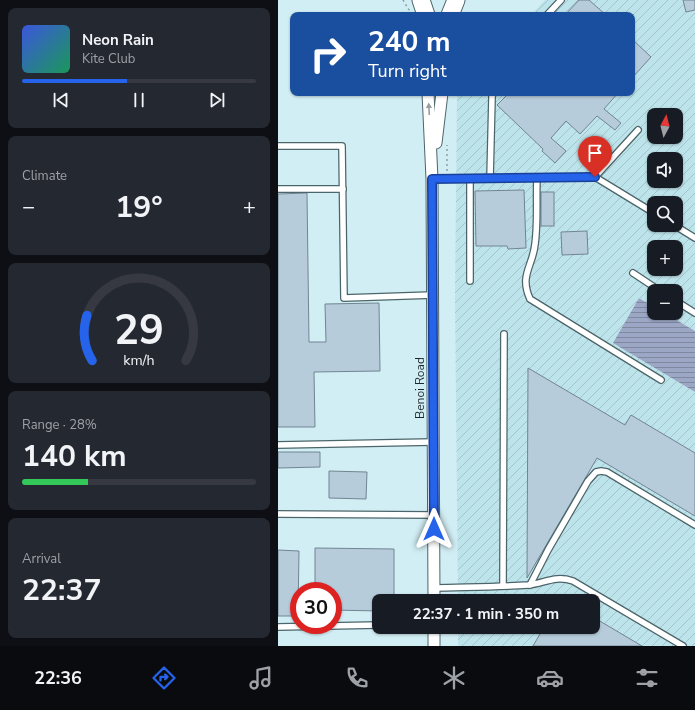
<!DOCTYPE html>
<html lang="en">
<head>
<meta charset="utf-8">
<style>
  :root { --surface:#171b24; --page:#242831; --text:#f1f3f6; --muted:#9ea1a6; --line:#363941; --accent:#2563eb }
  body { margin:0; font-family:"Nunito Sans",sans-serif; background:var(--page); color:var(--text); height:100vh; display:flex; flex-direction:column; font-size:15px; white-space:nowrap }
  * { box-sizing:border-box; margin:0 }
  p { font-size:13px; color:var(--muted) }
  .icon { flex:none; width:22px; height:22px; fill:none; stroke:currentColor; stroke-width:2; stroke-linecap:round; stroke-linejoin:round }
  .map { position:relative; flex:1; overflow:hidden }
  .panel { display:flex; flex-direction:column; gap:8px; padding:8px; background:#0d0f14; width:278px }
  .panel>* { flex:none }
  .guide { position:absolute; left:12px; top:12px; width:345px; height:84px; border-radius:8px; box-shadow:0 1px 3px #0004; background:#1a4fa0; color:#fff; overflow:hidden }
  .needle { width:26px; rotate:7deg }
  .fabs { position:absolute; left:369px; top:108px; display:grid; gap:8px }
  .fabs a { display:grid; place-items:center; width:36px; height:36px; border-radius:8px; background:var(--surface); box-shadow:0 1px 3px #0004; font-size:20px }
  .speed { position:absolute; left:12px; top:582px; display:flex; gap:8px; font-size:20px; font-weight:700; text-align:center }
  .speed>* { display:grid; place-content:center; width:52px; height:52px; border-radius:50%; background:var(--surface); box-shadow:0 1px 3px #0004; line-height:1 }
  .speed .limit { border:6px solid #d22; background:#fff; color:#111 }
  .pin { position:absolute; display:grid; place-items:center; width:34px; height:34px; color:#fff; margin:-41px -17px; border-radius:50% 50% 50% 0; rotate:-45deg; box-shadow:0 0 4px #0007 }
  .pin .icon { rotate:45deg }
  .me { position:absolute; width:44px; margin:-22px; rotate:0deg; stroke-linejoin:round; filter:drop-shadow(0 0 3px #0008) }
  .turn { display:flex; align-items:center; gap:14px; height:84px; padding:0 12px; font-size:18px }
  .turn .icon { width:52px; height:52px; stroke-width:2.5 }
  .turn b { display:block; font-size:28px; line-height:34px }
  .big { font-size:30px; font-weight:700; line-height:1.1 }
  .panel .card { flex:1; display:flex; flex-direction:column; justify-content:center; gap:6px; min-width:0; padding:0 14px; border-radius:8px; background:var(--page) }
  .panel .dial { align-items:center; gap:0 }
  .dial svg { height:104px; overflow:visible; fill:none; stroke:var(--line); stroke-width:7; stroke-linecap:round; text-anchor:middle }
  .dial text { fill:var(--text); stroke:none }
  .song { display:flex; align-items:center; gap:12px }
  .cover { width:48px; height:48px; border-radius:6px; background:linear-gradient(135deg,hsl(230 70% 55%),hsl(150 70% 35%)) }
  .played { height:4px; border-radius:2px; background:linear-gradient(90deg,var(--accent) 45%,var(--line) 45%) }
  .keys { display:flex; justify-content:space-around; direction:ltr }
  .heat { display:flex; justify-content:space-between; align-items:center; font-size:22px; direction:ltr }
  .charge { height:6px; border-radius:3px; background:linear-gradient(90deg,#34c759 28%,var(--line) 0) }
  .trip { position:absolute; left:94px; top:594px; width:228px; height:40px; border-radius:8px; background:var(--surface); box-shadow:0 1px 3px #0004; font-weight:700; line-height:40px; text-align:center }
  .menu { display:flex; height:64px; justify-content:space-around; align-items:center; background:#090b0e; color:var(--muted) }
  .menu .icon { width:28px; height:28px }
  .menu .on { color:var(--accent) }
  .menu b { font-size:18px; color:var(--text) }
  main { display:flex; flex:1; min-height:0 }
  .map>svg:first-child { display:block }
  .industrial { fill:url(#industrial-furrows); fill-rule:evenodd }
  .water { fill:url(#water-rules) }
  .building { fill:#b7ccdb; stroke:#718492 }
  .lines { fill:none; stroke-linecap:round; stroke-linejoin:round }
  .service-casing { stroke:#4c656a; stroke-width:8 }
  .minor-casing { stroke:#4c656a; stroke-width:13 }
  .primary-casing { stroke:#4c656a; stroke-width:19 }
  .path { stroke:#899fa4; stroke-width:1.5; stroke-dasharray:2 3; stroke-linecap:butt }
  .service { stroke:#fff; stroke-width:5.5 }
  .minor { stroke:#fff; stroke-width:11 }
  .primary { stroke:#fff; stroke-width:17 }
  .oneway { fill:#999e9f }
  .route-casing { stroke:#184099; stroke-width:10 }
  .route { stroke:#2563eb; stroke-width:7 }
  .labels { text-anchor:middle; stroke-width:3.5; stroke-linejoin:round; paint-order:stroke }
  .street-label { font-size:12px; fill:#1c2729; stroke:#d1eef4 }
</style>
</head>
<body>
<main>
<section class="panel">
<div class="card">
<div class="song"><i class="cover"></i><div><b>Neon Rain</b><p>Kite Club</p></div></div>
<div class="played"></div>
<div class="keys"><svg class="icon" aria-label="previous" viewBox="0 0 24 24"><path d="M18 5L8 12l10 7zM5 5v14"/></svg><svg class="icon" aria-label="pause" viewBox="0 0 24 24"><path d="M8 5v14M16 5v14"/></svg><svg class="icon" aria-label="next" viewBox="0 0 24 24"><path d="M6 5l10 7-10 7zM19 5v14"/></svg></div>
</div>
<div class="card"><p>Climate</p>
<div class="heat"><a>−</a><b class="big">19°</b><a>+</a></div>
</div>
<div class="card dial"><svg viewBox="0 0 100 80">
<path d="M14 69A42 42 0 1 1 86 69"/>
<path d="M14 69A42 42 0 0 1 10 34" stroke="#2563eb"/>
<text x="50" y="56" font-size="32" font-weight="700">29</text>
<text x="50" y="72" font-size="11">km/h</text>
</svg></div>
<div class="card"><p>Range · 28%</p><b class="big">140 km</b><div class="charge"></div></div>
<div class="card"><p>Arrival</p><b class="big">22:37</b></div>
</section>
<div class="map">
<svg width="417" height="646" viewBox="0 0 417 646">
  <defs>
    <pattern id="industrial-furrows" width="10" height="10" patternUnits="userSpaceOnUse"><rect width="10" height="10" fill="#bee4eb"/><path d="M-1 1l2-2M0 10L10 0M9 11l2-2" fill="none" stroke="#a3c4ca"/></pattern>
    <pattern id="water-rules" width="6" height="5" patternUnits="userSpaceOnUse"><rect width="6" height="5" fill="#9ba7c4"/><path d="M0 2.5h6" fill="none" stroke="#7e889f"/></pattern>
  </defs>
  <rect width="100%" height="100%" fill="#d1eef4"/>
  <path class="industrial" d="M267,0H417V331L387,313H398V291H376V307L361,298L336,343L417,392V646H180V627H315V601H180L177,298L179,94L354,93V15H253ZM376,115H398V137H376ZM376,159H398V181H376ZM376,203H398V225H376ZM376,247H398V269H376Z"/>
  <polygon class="water" points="361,298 376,307 376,313 387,313 417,331 417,392 335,343"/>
  <g class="building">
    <polygon points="301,0 311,0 328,15 287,15"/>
    <polygon points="405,0 417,0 417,10 408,12"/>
    <polygon points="354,39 373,57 354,78"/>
    <polygon points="231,93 340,93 326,109 343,123 337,130 319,116 302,134 288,121 273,138 288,151 277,163 264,151 265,149 219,105"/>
    <polygon points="246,190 248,248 230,249 229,246 198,246 197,191"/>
    <rect x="263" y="192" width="13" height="34"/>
    <polygon points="29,193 31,342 48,342 47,304 101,303 102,371 36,372 37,427 0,427 0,194"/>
    <polygon points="309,231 310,254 284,255 283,232"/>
    <polygon points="250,368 347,425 353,415 417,453 417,516 319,458 249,578"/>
    <polygon points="0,452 42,452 42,467 0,468"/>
    <polygon points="51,471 89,472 88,499 51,498"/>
    <polygon points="37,548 116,549 116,601 101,601 101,611 55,610 55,591 37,591"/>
    <polygon points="0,550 21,551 20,616 0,616"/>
    <polygon points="315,617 364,646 255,646 266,627 315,627"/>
  </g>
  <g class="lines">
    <g class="service-casing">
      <g id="service">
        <polyline points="269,15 283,0"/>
        <polyline points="0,146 64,146 66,298 155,295"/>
        <polyline points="317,177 360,130"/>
        <path d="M259,178C258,200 260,223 257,244C255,266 241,275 252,299L383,380"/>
        <polyline points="154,179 317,177 376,213"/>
        <polyline points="192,179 192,281"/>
        <polyline points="212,179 214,97 215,93"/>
        <polyline points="0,189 65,189"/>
        <polyline points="396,225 417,238"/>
        <polyline points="355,273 382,291"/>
        <polyline points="398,301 417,313"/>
        <polyline points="0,445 155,442"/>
        <polyline points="0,514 156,515"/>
        <polyline points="252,585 270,550 310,481 318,472 323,471 329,472 417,525"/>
        <polyline points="225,586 226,334"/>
        <path d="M156,588C187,587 218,587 250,585C267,583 277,575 295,581L405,646"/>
        <polyline points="0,627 101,625"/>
      </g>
    </g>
    <g class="minor-casing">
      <g id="minor">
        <polyline points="150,93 154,179 156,601"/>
        <polyline points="158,143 164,93"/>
        <polyline points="156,627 156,646"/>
      </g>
    </g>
    <g class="primary-casing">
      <g id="primary">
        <polyline points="143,0 148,15"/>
        <polyline points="172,15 178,0"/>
      </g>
    </g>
    <g class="path">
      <polyline points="125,0 131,10 130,15"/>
      <polyline points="169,171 169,145"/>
    </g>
    <use href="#service" class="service"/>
    <use href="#minor" class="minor"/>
    <use href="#primary" class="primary"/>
  </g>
  <defs><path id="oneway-solid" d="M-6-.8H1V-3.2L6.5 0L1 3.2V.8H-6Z"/></defs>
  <use class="oneway" href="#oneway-solid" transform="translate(151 109) rotate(-93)"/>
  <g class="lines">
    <g class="route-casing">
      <polyline id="route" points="156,529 154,179 317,177"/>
    </g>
    <use href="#route" class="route"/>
  </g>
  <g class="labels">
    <g class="street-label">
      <text transform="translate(142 388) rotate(-90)" y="4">Benoi Road</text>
    </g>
  </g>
</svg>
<div class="fabs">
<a><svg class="needle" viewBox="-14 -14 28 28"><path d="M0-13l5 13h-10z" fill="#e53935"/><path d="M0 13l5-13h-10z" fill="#9ea1a6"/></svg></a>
<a><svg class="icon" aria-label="sound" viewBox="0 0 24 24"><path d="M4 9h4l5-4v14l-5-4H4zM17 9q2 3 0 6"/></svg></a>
<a><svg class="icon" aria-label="search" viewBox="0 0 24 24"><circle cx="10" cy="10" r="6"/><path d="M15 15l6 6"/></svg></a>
<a>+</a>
<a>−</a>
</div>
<div class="speed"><div class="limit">30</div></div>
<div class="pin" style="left:317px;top:177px;background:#d93025"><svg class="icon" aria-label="arrive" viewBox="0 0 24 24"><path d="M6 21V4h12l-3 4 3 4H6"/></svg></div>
<svg class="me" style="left:156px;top:529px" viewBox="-20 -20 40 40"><path d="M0-17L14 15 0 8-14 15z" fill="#2563eb" stroke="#fff" stroke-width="4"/></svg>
<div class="trip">22:37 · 1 min · 350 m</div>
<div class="guide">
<div class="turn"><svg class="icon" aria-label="right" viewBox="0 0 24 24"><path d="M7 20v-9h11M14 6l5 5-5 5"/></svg><div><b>240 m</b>Turn right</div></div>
</div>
</div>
</main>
<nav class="menu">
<b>22:36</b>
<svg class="icon on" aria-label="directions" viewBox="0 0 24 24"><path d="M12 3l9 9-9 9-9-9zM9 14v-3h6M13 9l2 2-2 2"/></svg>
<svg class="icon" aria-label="music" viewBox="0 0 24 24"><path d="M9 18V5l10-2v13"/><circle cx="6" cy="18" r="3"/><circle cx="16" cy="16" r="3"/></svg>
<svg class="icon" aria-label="phone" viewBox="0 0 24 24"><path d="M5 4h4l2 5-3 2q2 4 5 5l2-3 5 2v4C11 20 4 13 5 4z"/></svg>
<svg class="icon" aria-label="climate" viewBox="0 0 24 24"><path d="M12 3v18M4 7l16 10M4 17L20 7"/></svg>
<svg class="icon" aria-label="car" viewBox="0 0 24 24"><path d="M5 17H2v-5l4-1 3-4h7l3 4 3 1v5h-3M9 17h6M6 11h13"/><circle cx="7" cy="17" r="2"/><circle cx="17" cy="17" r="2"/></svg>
<svg class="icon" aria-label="filters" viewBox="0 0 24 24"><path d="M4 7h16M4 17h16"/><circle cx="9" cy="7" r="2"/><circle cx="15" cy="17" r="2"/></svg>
</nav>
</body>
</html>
